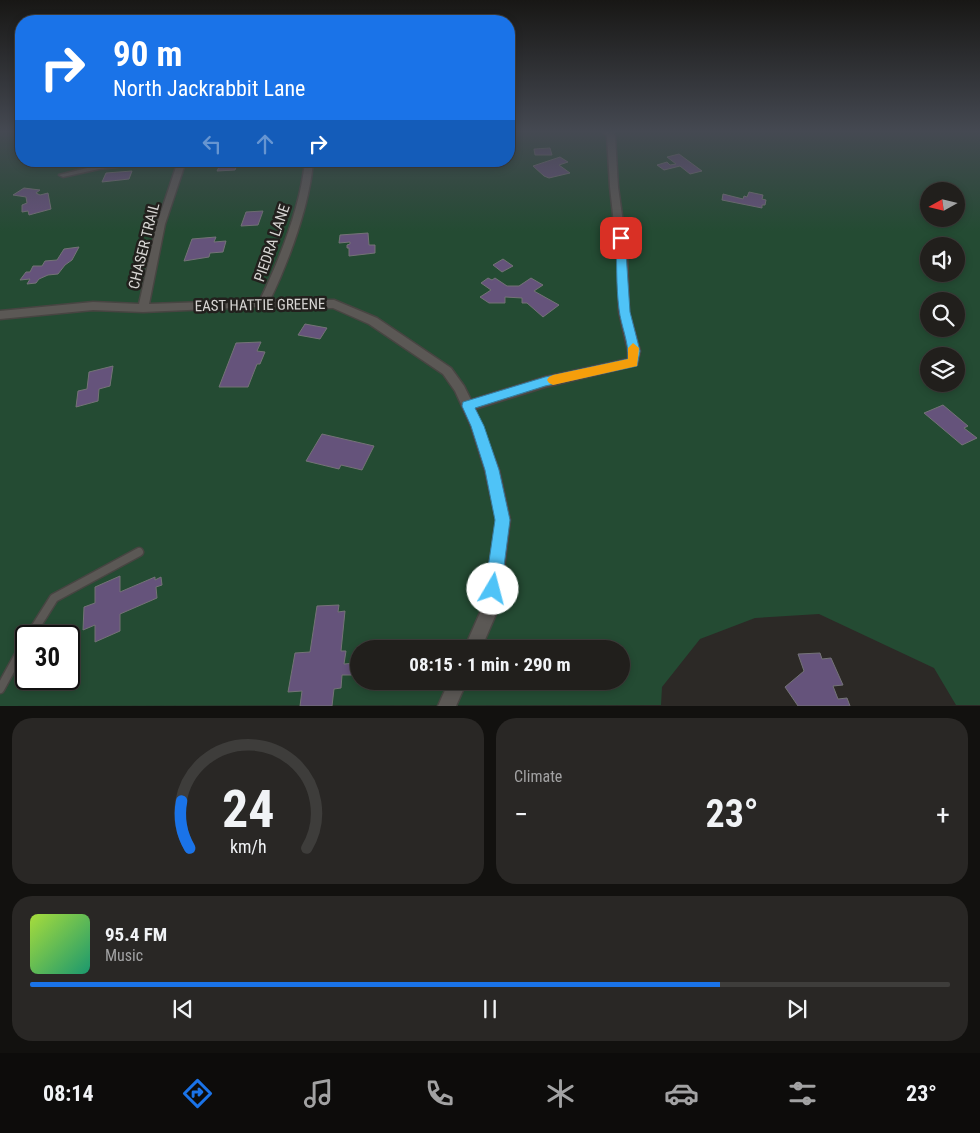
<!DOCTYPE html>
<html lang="en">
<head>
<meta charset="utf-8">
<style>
  :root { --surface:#211f1c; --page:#292725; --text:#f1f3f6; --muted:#a2a2a3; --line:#3e3d3b; --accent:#1a73e8 }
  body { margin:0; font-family:"Roboto Condensed",sans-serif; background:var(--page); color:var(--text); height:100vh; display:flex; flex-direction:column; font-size:19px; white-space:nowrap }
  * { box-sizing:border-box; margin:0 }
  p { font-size:16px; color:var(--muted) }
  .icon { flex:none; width:28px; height:28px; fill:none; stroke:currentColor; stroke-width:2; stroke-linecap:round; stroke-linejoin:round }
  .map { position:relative; height:706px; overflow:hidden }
  .sheet { display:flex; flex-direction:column; gap:12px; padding:12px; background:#12110f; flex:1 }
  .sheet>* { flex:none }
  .banner { position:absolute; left:15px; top:15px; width:500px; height:152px; border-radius:20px; box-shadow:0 2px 8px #0003,0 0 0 1px var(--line); background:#1a73e8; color:#fff; overflow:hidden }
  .needle { width:32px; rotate:262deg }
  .fabs { position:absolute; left:920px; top:182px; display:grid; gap:10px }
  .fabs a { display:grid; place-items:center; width:45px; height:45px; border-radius:50%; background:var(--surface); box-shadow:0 2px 8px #0003,0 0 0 1px var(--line); font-size:25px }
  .speed { position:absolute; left:15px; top:625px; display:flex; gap:10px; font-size:25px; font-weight:700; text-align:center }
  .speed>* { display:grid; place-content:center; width:65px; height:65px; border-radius:50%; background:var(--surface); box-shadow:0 2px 8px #0003,0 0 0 1px var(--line); line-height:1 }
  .speed .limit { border:2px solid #111; border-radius:8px; background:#fff; color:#111 }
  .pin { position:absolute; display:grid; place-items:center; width:42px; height:42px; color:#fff; margin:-21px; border-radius:10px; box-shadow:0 2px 8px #0006 }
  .me { position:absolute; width:55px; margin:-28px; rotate:8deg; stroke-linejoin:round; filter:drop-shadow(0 0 4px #0008) }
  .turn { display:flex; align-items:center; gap:18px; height:105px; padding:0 15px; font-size:22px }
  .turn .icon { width:65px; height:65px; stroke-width:2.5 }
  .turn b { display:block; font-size:35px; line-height:42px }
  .lanes { display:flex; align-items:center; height:48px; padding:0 15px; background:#0003; justify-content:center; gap:25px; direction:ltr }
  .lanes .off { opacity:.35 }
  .big { font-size:38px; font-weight:700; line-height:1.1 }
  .sheet .tile { flex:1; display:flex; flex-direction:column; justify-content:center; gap:8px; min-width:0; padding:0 18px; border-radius:20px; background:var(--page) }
  .sheet .dial { align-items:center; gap:0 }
  .dial svg { height:130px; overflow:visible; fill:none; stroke:var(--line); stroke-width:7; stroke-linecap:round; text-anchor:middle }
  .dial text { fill:var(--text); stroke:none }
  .song { display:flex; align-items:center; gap:15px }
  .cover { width:60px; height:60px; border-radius:8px; background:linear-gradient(135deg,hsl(80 70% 55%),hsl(160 70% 35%)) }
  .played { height:5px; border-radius:2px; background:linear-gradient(90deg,var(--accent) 75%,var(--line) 75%) }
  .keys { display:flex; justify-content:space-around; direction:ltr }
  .heat { display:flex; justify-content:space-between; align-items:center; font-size:28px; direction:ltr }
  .sheet .tiles { flex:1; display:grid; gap:12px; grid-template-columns:1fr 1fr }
  .tile:last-child { grid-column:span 2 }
  .trip { position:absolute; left:350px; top:640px; width:280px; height:50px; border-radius:25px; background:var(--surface); box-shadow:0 2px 8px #0003,0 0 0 1px var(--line); font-weight:700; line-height:50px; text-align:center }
  .dock { display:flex; height:80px; justify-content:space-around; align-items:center; background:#0d0c0b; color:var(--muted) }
  .dock .icon { width:35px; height:35px }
  .dock .on { color:var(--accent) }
  .dock b { font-size:22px; color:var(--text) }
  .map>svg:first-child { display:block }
  .green { fill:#244b33; fill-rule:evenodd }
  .building { fill:#65537b; stroke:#747377 }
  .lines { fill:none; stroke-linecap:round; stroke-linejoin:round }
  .service-casing { stroke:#474542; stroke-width:11 }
  .minor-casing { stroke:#474542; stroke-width:3 }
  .service { stroke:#5b5855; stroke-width:8 }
  .minor { fill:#5b5855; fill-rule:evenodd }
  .route { fill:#4fc3f7; stroke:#337fa1 }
  .slow { fill:#f59e0b }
  .labels { text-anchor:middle; stroke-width:5; stroke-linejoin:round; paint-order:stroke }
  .street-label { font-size:15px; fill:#d7d5d3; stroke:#22201d }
</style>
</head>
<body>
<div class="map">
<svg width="980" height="706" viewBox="0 0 980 706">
  <rect width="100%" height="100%" fill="#2c2926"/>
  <path class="green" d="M0,132H21V161H509V132H980V705H956L934,668L819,614L755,618L700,639L662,687L661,705L0,706ZM929,191H956V219H929ZM929,246H956V274H929ZM929,301H956V329H929ZM929,356H956V384H929ZM26,636H69V679H26ZM359,649H621V681H359Z"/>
  <g class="building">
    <polygon points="550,148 552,155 535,155 534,149"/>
    <polygon points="679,154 702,171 690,174 680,166 664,170 657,165 667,162 670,165 676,164 667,157"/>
    <polygon points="560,157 568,162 559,165 570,173 549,178 544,176 533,166"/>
    <polygon points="216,161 236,162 235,165 237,165 235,170 217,171 219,167 214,167"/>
    <polygon points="132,171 129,179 102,182 106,173"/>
    <polygon points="24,188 40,190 36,193 40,195 48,193 51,209 29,215 28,211 22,212 22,205 27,203 26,197 13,195"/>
    <polygon points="749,192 763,195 762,199 766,200 765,205 762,205 762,208 722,200 723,194 743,199 744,196 747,197"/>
    <polygon points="263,211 258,225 241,226 246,212"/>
    <polygon points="368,233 369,245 375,245 375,253 349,256 349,248 347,248 347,245 350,244 350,242 339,243 340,235"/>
    <polygon points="216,237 214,242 226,241 223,252 210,253 209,257 184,261 192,239"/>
    <polygon points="79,247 72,260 65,265 58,274 48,275 39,279 36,283 27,284 30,279 20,280 26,272 30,272 33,266 42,266 45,261 57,260 64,249"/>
    <polygon points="503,259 513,266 502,272 493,265"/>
    <polygon points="488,278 492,280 495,278 507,286 519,286 531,278 543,285 534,291 559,305 543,317 527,303 522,303 522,298 505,297 505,303 489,303 480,297 491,290 481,283"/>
    <polygon points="305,324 327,328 320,339 298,335"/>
    <polygon points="261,342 257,351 265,352 260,364 257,364 248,387 219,387 236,343"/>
    <polygon points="113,366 110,386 99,389 98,401 76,407 78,391 87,389 89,372"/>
    <polygon points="943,405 968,426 964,428 977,438 962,445 924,413"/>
    <polygon points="322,434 374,446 362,470 341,465 339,469 306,461"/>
    <polygon points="120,576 120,592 155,577 155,580 161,577 162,585 156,587 157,598 120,614 120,631 95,642 95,625 83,630 84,607 95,603 95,587"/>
    <polygon points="339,605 338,612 345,611 341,651 346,651 344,664 356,663 355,675 342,675 341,688 334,689 332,706 300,706 302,691 288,692 295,653 310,652 317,606"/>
    <polygon points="820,653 822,659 831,658 843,685 833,686 838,699 847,698 850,706 798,706 785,687 804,671 798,654"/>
  </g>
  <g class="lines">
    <g class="service-casing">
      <g id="service">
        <polyline points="30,636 54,598 139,552"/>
        <polyline points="0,689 26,642"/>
      </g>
    </g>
    <g class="minor-casing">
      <g id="minor">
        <path d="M604,132H612L615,136L618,187L627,251L629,312L640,351L637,365L633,366L545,387L475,409L499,470L510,520L499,607L481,649H464L483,606L496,520L485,470L471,426L455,391L443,374L369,324L333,308L255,307L143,312L93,310L0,319V311L93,302L139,304L157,224L178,161H186L165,224L149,304L260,300C279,261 301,205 305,161H313C310,204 289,261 270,300H334L377,318L451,368L464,386L471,400L545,377L628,359V351L619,312L617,251L610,187L607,136Z"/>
        <polygon points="129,161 155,161 151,163 99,169 63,177 59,175 99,165"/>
        <polygon points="449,681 467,681 456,706 438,706"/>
      </g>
    </g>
    <use href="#service" class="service"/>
    <use href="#minor" class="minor"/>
  </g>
  <linearGradient id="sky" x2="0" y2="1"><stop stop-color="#181715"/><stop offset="0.57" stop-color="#454952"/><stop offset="1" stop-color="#454952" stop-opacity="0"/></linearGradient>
  <rect width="980" height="231" fill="url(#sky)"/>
  <path class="route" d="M621,235L625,238L630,312L640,351L637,366L545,386L475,408L484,426L499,470L510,520L501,589L499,595L493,597L487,595L485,589L495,520L485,470L471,426L462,406L463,402L545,377L628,359C629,342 621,326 619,309C616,286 617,262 616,238Z"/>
  <polygon class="slow" points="633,343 639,348 637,366 553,385 549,383 547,380 549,377 553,375 628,359 628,348"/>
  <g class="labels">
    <g class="street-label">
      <text transform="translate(272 243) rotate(-71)" y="5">PIEDRA LANE</text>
      <text transform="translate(144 246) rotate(-76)" y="5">CHASER TRAIL</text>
      <text transform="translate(260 305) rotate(-1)" y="5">EAST HATTIE GREENE</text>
    </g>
  </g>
</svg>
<div class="fabs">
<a><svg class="needle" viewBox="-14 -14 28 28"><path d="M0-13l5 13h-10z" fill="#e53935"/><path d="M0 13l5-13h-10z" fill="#a2a2a3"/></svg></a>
<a><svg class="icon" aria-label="sound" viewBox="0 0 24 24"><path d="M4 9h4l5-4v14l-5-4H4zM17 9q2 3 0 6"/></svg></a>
<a><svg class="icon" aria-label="search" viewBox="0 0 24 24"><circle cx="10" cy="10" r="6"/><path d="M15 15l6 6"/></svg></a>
<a><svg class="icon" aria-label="layers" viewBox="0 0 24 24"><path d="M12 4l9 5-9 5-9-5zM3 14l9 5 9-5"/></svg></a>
</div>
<div class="speed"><div class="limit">30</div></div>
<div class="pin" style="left:621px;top:238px;background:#d93025"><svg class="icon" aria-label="arrive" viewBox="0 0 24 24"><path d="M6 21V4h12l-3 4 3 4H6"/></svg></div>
<svg class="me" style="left:493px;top:589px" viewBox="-20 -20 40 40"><circle r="19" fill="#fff"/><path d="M0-13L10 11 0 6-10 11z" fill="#4fc3f7"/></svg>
<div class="trip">08:15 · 1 min · 290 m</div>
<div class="banner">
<div class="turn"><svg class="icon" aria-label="right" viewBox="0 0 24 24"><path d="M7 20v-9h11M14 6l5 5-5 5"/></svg><div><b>90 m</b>North Jackrabbit Lane</div></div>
<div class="lanes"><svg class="icon off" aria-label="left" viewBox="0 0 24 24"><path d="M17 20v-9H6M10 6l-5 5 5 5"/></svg><svg class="icon off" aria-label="ahead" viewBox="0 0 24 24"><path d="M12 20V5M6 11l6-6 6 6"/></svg><svg class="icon" aria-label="right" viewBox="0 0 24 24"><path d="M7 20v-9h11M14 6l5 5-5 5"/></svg></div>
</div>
</div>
<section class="sheet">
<div class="tiles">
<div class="tile dial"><svg viewBox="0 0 100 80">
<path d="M14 69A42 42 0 1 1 86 69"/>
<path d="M14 69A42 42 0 0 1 9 40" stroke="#1a73e8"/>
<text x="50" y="56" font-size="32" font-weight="700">24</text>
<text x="50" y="72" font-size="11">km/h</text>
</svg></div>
<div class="tile"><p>Climate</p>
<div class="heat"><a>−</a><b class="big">23°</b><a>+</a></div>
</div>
<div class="tile">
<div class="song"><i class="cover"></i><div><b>95.4 FM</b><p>Music</p></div></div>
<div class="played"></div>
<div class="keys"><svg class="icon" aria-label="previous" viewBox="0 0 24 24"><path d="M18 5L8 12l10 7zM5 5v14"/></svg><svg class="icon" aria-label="pause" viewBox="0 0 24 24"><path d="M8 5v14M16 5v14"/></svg><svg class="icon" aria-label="next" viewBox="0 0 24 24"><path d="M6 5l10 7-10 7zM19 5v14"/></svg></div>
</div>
</div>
</section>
<nav class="dock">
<b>08:14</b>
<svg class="icon on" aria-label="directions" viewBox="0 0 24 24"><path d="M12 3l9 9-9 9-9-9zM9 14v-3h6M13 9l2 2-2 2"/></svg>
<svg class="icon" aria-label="music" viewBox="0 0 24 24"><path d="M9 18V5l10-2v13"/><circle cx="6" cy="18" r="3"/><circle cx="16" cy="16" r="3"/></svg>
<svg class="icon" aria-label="phone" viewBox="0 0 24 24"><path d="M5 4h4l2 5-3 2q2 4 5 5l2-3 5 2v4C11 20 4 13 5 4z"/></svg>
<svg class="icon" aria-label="climate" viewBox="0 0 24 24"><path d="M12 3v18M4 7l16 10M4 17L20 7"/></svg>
<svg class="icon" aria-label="car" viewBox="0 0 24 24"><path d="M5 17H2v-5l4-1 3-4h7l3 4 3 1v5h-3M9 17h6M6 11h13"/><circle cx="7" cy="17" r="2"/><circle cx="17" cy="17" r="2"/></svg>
<svg class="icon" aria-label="filters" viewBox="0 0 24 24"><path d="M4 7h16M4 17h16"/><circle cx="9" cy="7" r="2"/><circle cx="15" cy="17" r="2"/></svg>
<b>23°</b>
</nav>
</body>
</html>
